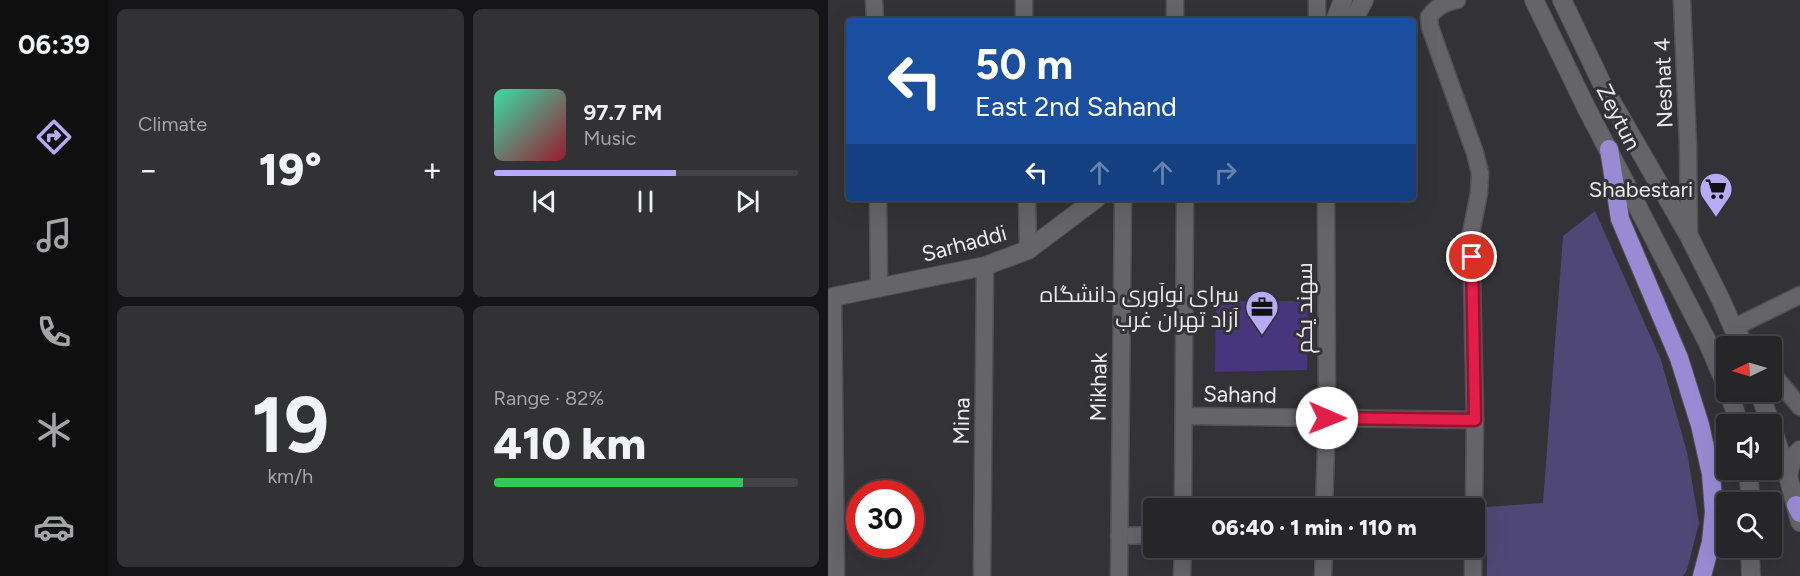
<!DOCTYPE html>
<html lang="en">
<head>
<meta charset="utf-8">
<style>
  :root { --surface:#262629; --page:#323235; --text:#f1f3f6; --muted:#a4a5a8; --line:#424346; --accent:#b7abf7 }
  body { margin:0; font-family:Figtree,Cairo,sans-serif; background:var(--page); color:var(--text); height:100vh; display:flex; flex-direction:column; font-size:22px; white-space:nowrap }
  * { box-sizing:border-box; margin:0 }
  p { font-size:20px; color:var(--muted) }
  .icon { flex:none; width:33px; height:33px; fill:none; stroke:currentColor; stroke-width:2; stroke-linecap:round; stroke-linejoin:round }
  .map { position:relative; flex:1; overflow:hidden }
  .drawer { display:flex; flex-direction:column; gap:9px; padding:9px; background:#151517; width:720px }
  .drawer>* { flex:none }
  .top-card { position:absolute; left:18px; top:18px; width:570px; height:183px; border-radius:6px; box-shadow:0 6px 24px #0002,0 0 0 2px var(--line); background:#1a4fa0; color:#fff; overflow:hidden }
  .needle { width:39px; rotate:265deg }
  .controls { position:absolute; left:888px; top:336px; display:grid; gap:12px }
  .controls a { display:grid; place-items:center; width:66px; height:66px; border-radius:6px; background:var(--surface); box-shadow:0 6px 24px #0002,0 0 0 2px var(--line); font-size:30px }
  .speed { position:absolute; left:18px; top:480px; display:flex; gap:12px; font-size:30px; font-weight:700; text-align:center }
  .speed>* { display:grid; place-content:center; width:78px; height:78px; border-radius:50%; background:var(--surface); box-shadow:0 6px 24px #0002,0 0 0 2px var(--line); line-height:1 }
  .speed .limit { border:9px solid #d22; background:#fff; color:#111 }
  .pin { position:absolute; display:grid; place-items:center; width:51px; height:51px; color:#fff; margin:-26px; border:3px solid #fff; border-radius:50%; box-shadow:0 2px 6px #0007 }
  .me { position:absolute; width:66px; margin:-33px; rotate:91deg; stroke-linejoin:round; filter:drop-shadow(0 0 4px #0008) }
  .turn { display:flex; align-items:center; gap:21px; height:126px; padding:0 30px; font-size:27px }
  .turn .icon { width:78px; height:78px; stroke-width:2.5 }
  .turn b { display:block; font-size:42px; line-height:51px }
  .lanes { display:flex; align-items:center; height:57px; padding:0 30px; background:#0003; justify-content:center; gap:30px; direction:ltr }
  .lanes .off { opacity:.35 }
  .big { font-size:45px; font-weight:800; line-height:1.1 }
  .drawer .tile { flex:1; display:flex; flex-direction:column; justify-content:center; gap:9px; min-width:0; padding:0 21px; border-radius:9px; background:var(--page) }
  .drawer .dial { align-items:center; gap:0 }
  .dial b { font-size:78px; line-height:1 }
  .song { display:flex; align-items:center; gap:18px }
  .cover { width:72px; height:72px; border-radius:9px; background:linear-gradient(135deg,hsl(160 70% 55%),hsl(350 70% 35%)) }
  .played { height:6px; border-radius:3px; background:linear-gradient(90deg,var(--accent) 60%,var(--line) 60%) }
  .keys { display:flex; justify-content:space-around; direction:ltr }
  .heat { display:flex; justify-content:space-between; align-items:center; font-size:33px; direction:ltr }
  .charge { height:9px; border-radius:4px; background:linear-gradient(90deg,#34c759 82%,var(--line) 0) }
  .drawer .tiles { flex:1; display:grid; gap:9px; grid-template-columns:repeat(2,1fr) }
  .trip { position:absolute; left:315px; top:498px; width:342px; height:60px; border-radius:6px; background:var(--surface); box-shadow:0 6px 24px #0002,0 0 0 2px var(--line); font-weight:800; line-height:60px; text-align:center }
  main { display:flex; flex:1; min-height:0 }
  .tab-bar { display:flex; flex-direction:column; width:108px; justify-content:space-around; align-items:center; background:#0f0f10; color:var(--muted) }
  .tab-bar .icon { width:42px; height:42px }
  .tab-bar .selected { color:var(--accent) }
  .tab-bar b { font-size:27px; color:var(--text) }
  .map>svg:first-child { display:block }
  .green { fill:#4f4776 }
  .building { fill:#47357e }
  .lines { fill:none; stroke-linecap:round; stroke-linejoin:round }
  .minor-casing { stroke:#515054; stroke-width:19 }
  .tertiary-casing { stroke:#515054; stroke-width:20 }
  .secondary-casing { stroke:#515054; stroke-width:20 }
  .trunk-casing { stroke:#515054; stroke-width:20 }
  .minor { stroke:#656469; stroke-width:16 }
  .tertiary { stroke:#656469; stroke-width:18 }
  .secondary { stroke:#656469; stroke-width:18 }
  .trunk { stroke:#988bd4; stroke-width:18 }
  .route-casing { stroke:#92132f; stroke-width:15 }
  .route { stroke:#e11d48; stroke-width:10 }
  .labels { text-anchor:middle; stroke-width:6; stroke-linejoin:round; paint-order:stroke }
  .street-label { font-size:22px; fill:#ecebee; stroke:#333237 }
  .poi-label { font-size:22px; fill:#ecebee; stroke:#333237; text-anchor:end }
</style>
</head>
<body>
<main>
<nav class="tab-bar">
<b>06:39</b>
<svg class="icon selected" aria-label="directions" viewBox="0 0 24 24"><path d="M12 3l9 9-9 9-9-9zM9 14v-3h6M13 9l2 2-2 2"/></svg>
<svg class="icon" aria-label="music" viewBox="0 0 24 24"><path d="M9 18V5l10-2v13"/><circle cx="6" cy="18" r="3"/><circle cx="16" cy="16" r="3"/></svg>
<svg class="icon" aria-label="phone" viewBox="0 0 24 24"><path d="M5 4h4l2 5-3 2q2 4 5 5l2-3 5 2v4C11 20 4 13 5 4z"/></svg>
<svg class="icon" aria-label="climate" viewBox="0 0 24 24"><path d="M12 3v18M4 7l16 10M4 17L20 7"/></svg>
<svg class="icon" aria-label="car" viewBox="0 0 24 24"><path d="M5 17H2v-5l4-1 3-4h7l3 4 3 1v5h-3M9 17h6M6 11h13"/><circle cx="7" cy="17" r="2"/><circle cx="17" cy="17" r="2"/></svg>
</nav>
<section class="drawer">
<div class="tiles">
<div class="tile"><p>Climate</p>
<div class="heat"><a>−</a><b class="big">19°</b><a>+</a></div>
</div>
<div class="tile">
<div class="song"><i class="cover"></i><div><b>97.7 FM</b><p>Music</p></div></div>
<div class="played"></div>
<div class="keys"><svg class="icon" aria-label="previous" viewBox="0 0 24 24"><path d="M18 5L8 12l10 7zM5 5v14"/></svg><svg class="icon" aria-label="pause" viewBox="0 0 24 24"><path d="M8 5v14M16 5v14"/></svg><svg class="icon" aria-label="next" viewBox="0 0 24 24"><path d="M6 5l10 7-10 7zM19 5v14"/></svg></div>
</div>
<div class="tile dial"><b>19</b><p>km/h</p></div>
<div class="tile"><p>Range · 82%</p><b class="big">410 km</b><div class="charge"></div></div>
</div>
</section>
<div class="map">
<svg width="972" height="576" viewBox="0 0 972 576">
  <rect width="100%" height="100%" fill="#333237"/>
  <polygon class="green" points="767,211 833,360 859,452 871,523 859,570 855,576 659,576 659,507 715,503 735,236"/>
  <polygon class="building" points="388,301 481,301 479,370 387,372"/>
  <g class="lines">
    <g class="minor-casing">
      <g id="minor">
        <polyline points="46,0 47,21"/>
        <polyline points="196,0 196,21"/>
        <polyline points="347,0 347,21"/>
        <polyline points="489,0 489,21"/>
        <path d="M629,0C616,3 608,7 601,17L602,27L647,153L652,173L651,193L643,233L647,420L646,508"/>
        <polyline points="854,0 860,147 861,236"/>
        <polyline points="50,198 51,288"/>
        <polyline points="199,198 200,250"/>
        <polyline points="5,298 8,576"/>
        <polyline points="913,337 905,328 972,295"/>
        <polyline points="944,373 972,407"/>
        <polyline points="357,416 647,420"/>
        <polyline points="355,508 357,198"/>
        <polyline points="496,508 499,418 498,198"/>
        <polyline points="291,536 326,535"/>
        <polyline points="154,576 157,266"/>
        <polyline points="291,576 295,198"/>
        <polyline points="354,576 355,548"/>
        <polyline points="495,576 496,548"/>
        <polyline points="645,576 645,548"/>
      </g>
    </g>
    <g class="tertiary-casing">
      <g id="tertiary">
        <polyline points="507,21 515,0"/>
        <polyline points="525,21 536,0"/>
        <polyline points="0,298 157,266 200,250 269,198"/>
        <polyline points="960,476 964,458 972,450"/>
      </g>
    </g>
    <g class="secondary-casing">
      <g id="secondary">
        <polyline points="706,0 758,107 879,341 898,385"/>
        <polyline points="734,0 778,92 861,236 893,300 913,346"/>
        <polyline points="901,392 911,424"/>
        <polyline points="931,392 943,424"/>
        <polyline points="944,427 960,476 972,522"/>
        <polyline points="920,470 923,502"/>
        <polyline points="922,548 923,576"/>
      </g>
    </g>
    <g class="trunk-casing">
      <g id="trunk">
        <polyline points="781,149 792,219 851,358 872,425 883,474 886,512 883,542 874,576"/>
        <polyline points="968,505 972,513"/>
      </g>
    </g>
    <use href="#minor" class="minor"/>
    <use href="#tertiary" class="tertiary"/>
    <use href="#secondary" class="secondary"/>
    <use href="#trunk" class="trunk"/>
  </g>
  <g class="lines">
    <g class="route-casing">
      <polyline id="route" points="499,418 647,420 644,257"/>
    </g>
    <use href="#route" class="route"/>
  </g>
  <defs>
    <g id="supermarket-pin" transform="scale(1.725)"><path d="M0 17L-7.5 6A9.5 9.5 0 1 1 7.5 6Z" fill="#b7abf7" stroke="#333237"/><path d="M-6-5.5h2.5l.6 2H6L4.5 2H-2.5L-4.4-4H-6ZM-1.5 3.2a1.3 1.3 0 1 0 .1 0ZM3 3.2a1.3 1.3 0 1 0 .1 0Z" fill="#111"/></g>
    <g id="office-pin" transform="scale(1.725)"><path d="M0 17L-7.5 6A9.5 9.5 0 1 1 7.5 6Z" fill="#b7abf7" stroke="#333237"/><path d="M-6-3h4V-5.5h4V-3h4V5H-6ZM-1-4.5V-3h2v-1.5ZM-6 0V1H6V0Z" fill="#111"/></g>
  </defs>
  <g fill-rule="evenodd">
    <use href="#supermarket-pin" x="888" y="189"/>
    <use href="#office-pin" x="434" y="307"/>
  </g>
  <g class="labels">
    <g class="street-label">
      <text transform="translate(835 83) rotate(-92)" y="8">Neshat 4</text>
      <text transform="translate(791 117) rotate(63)" y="8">Zeytun</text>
      <text transform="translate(136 243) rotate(-15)" y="8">Sarhaddi</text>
      <text transform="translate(476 308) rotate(-90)" y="8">سهند يكم</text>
      <text transform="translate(270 387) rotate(-89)" y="8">Mikhak</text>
      <text transform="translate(412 394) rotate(1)" y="8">Sahand</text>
      <text transform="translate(133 421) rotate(-89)" y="8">Mina</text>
    </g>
    <g class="poi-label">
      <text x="865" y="197">Shabestari</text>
      <text x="411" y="302">سرای نوآوری دانشگاه<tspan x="411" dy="25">آزاد تهران غرب</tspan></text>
    </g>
  </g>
</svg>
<div class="controls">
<a><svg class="needle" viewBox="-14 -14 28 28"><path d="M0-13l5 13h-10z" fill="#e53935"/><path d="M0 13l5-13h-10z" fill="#a4a5a8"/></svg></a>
<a><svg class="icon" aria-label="sound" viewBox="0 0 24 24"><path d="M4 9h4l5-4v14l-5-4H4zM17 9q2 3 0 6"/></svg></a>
<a><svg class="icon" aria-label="search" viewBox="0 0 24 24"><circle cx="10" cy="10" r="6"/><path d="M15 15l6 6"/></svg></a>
</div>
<div class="speed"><div class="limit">30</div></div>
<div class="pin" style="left:644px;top:257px;background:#d93025"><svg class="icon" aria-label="arrive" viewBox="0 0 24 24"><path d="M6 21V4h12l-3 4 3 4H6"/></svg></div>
<svg class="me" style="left:499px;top:418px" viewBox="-20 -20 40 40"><circle r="19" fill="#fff"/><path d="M0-13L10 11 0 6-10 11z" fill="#e11d48"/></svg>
<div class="trip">06:40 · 1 min · 110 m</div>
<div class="top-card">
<div class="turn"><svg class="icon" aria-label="left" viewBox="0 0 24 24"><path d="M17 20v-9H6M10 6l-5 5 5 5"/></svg><div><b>50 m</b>East 2nd Sahand</div></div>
<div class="lanes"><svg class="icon" aria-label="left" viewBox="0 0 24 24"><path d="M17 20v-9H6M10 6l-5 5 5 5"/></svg><svg class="icon off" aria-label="ahead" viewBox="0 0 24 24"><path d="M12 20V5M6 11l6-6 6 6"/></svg><svg class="icon off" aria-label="ahead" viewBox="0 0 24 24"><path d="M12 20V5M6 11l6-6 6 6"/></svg><svg class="icon off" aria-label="right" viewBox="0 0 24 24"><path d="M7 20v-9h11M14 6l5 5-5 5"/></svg></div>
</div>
</div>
</main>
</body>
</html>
